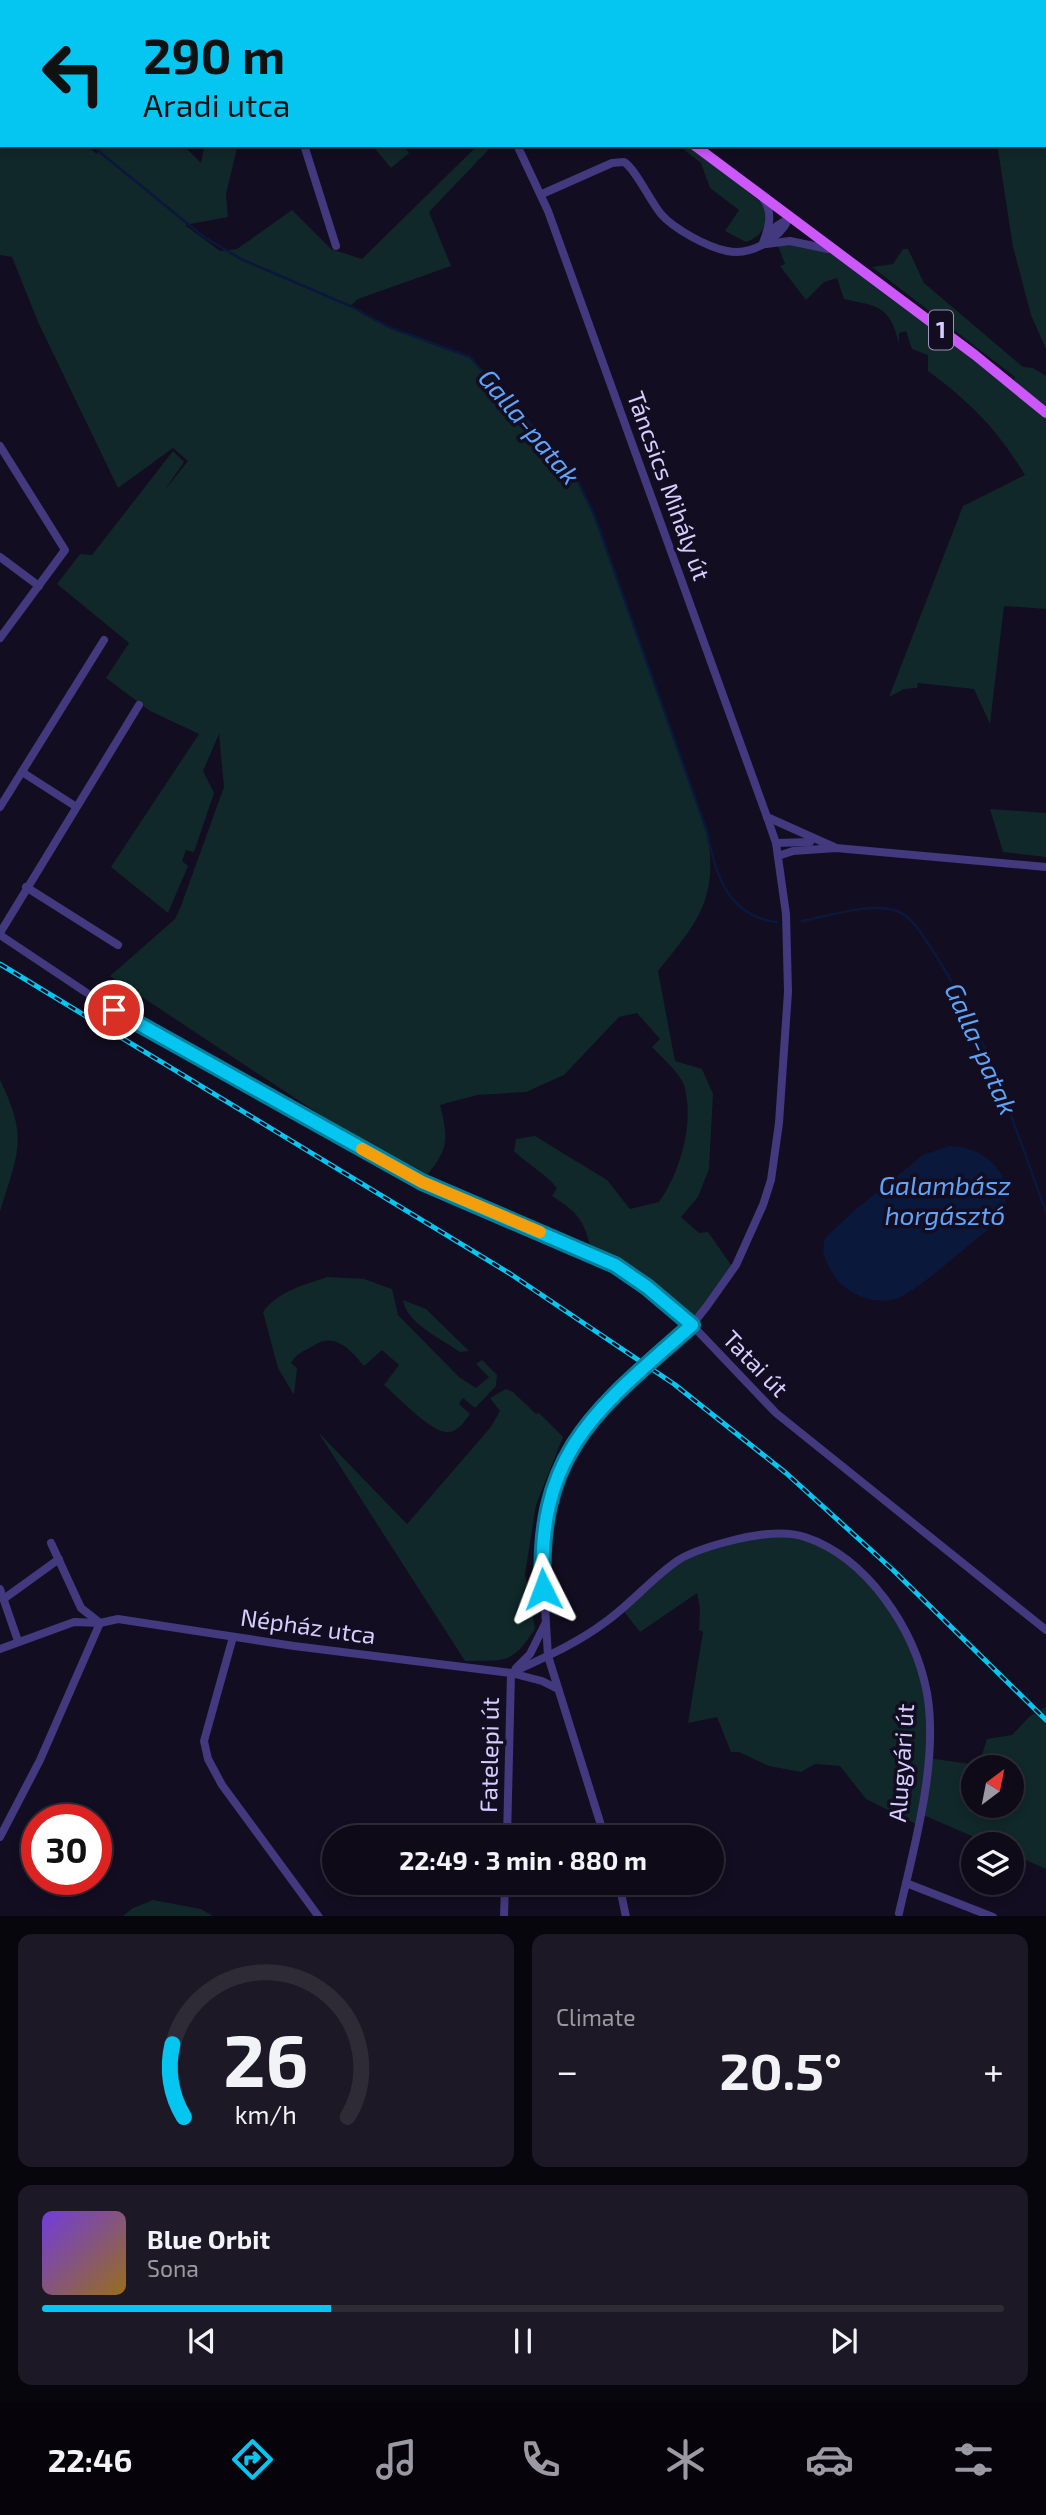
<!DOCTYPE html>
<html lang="en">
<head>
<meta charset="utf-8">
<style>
  :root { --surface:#0e0a18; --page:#1c1825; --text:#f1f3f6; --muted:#9b9aa2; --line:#2e2b37; --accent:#05c5f1 }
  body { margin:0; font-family:"Exo 2",sans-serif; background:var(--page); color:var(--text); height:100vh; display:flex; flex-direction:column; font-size:26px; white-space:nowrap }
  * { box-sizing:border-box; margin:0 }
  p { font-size:23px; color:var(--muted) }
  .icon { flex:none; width:38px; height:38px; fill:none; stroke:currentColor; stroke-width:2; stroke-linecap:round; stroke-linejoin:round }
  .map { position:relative; height:1916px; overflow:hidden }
  .details { display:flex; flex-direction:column; gap:18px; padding:18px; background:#08060d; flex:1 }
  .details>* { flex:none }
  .top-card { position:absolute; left:0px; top:0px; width:1046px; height:147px; box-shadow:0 4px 10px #0003,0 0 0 2px var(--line); background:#05c5f1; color:#111; overflow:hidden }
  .needle { width:46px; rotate:32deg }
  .buttons { position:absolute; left:961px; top:1755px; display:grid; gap:14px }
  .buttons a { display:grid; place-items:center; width:63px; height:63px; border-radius:50%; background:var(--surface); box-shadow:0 4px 10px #0003,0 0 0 2px var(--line); font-size:35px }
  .speed { position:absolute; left:21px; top:1804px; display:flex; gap:14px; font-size:35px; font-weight:700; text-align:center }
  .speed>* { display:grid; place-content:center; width:91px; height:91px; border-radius:50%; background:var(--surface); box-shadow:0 4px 10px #0003,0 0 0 2px var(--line); line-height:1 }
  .speed .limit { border:10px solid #d22; background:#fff; color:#111 }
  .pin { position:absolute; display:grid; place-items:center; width:60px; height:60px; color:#fff; margin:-30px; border:4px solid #fff; border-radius:50%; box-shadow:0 2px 7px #0007 }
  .me { position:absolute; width:77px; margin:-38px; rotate:357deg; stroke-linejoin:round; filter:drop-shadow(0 0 5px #0008) }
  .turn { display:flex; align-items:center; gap:24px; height:147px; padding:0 28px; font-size:32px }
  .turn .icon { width:91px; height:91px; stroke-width:2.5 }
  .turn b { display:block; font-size:49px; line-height:60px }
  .big { font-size:52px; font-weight:700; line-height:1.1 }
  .details .card { flex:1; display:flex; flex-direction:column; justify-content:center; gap:10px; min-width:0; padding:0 24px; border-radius:14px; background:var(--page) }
  .details .dial { align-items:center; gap:0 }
  .dial svg { height:182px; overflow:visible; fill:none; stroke:var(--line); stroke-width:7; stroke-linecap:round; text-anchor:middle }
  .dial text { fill:var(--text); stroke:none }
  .song { display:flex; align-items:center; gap:21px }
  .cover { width:84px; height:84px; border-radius:10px; background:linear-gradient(135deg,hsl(260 70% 55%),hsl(40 70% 35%)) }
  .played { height:7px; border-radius:4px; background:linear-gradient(90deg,var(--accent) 30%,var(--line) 30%) }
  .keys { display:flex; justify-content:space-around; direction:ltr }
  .heat { display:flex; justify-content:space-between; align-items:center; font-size:38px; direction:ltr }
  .details .tiles { flex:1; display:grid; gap:18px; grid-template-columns:1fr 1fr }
  .card:last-child { grid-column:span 2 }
  .trip { position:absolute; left:322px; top:1825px; width:402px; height:70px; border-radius:35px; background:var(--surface); box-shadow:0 4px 10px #0003,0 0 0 2px var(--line); font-weight:700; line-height:70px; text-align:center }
  .tab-bar { display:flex; height:112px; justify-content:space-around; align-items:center; background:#06040a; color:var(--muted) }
  .tab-bar .icon { width:49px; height:49px }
  .tab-bar .on { color:var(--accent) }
  .tab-bar b { font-size:32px; color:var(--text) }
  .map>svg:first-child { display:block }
  .green { fill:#102829; fill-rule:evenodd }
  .water { fill:#0a183c }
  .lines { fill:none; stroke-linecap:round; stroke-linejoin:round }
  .stream { stroke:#0a183c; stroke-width:2.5 }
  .minor { stroke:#42397e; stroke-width:8 }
  .major { stroke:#cc57fb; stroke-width:10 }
  .rail-casing { stroke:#05c5f1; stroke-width:5 }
  .rail { stroke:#120d20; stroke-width:2.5; stroke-dasharray:8; stroke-linecap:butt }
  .route-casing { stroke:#03809d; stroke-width:18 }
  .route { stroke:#05c5f1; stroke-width:12 }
  .slow { stroke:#f59e0b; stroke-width:12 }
  .labels { text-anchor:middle; stroke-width:7; stroke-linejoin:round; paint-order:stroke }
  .shield { fill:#120d20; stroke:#9c93bb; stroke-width:2 }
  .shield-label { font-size:23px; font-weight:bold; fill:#d7cdfe }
  .street-label { font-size:24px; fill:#d7cdfe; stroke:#120d20 }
  .water-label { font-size:26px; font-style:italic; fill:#5da4fb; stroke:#120d20 }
</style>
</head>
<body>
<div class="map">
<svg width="1046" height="1917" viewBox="0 0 1046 1917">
  <rect width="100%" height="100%" fill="#120d20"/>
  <g class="green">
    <polygon points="982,0 1046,0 1046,349 1031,315 1013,247 998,150 998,145 1045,145 1045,2"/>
    <path d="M0,72L2,145H86L97,154V145H188L186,148L201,163L204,148L213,145L237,148L226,194L228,217L185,225L220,251L237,249L292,210L331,249L362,259L478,145H493L429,212L451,266L358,299L350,306L389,327L470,357L572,469L594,514L707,831C719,899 698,921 658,971L675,1061L702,1069L713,1094L709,1169L698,1197L681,1217L699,1233L708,1232L731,1265L707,1306L692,1325L647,1287L592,1254C585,1222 580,1214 552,1196L557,1188C546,1174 527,1164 514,1151L516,1139L535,1136L607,1180L630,1209L659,1202C680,1172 695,1123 684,1085C680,1073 661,1057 652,1047L660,1039L637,1013L619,1017L564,1075L526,1092L477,1095L440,1105C450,1144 447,1150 422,1182L110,976L175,919L181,906L224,787L219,734L203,771L214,793L194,852L186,850L182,861L188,866L168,913L111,867L199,734L150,711L106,678L129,643L57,584L80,554L92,555L173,451L184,462L164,491L188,461L173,448L118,488L38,322L12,257L0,255Z"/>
    <polygon points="372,145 403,145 409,153 391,168"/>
    <path d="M678,145H691L764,205C771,222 762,236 746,242L725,231L739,210L710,188L701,163Z"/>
    <path d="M796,244L818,247L837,256L1012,383L1015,377L872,267L893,264L903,249H908L924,283L1023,367L1033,368L1046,376V609L1004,606L990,724L974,689L918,683L917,688L904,689L889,697L963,506L1025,475C997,429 971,403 928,371V355L912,349L906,331L899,333V343C889,306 881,307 844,299L837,278L824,282L806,300L780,266L785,264L778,246Z"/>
    <polygon points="990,809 1046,813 1046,857 1003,852"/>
    <path d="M0,1080C29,1139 18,1153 0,1212Z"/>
    <path d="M327,1277L364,1279L392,1289L398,1315L459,1377L476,1388L489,1377L476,1364L482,1360L497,1375L496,1386L475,1408L463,1398L459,1404L470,1414C465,1421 459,1430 450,1432C434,1436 397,1396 384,1385L399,1365L382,1350L364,1366C350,1349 334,1331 313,1346C303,1352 298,1352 291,1363L297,1368L294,1395L278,1368L263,1312C278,1291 304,1285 327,1277Z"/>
    <path d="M403,1300L426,1309L469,1351L460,1352C442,1339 406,1323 403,1300Z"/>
    <path d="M506,1389L513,1392L536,1414L539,1413L563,1437L536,1505L525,1574L535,1629C511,1665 507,1660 465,1661L318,1432L407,1524L490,1428L500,1411L490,1398Z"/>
    <path d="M773,1534C783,1535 796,1534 805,1537C868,1560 915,1629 926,1693C930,1713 927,1737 927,1758L979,1765L987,1739L1012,1735L1029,1717L1046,1707V1869L1012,1854V1844H990L921,1814L918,1825L866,1799L840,1766L815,1764L801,1772L769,1766L739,1752H731L717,1717L688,1723L703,1632L699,1630L700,1608L697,1593L640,1632L622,1609L678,1560L726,1542ZM973,1768H1012V1806H973Z"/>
    <polygon points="153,1900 201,1909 213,1916 123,1916 133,1908"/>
  </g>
  <path class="water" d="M949,1146C1000,1147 1028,1198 985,1232C965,1248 918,1290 898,1298C876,1306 848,1295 835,1277C827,1265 819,1251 826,1237L855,1210L923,1155Z"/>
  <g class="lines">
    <g class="stream">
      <polyline points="0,72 2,73"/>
      <path d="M91,145L204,237L241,259L350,306L389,327L470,357L572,469L594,514L707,831C715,875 728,916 777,922"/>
      <path d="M802,921C830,916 869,902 897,911C912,917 920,932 929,945C984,1026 1012,1120 1046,1212"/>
    </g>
    <g class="minor">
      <polyline points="179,0 181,2"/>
      <polyline points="402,0 403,2"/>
      <polyline points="475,2 478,0"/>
      <polyline points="304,145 336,246"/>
      <polyline points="517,145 548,211 767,817 776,843 786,914 788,992 779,1123 771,1180 763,1205 736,1265 707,1306 692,1325 597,1410 577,1438 560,1469 541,1543 548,1656 605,1838"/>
      <path d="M542,194L612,163L624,162C635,168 650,201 661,214C674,229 707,247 727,251C751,256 780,239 789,218"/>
      <path d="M762,197C774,212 769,227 763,243"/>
      <polyline points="768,235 772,229 789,218"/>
      <polyline points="766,244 790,241 828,249"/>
      <polyline points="0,446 65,550 0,638"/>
      <polyline points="0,557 39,586"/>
      <polyline points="22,772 75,806"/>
      <polyline points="0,807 104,640"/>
      <polyline points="767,817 834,847"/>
      <polyline points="776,843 810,842"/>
      <polyline points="778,856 793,851 836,848 1046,867"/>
      <polyline points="26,887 118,945"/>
      <polyline points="0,933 139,705"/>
      <polyline points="0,935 93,997 422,1182 615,1265 647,1287 692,1325 776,1413 1046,1630"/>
      <polyline points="51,1543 81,1608 100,1623"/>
      <polyline points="0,1589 18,1641"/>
      <polyline points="5,1598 59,1559"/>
      <polyline points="233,1637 204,1741 208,1759 222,1785 319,1917"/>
      <polyline points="0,1649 74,1622 100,1623 118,1619 294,1646 511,1673 542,1681 558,1689"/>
      <polyline points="516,1668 530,1654 545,1624"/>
      <path d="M511,1673C543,1658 576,1644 604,1623C630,1605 651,1579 677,1561C690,1552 711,1546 726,1542C749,1536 781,1529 805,1537C868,1558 915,1630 927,1693C939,1761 914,1847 899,1913"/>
      <polyline points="0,1837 40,1760 100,1623"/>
      <polyline points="507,1838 511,1673"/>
      <polyline points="619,1883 626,1917"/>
      <polyline points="906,1883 993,1917"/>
      <polyline points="504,1917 505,1883"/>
    </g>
    <g class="major">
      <polyline points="522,0 524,2"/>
      <polyline points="694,145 975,355 1046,413"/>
    </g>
    <g class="rail-casing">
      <polyline id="rail" points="0,964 509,1273 674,1384 786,1473 893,1570 1046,1720"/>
    </g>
    <use href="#rail" class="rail"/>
  </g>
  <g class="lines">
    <g class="route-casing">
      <path id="route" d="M114,1010L422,1182L615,1265L647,1287L692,1325C597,1409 536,1451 543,1589"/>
    </g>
    <use href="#route" class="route"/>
    <polyline class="slow" points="362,1149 422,1182 540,1232"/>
  </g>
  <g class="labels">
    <rect class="shield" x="929" y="310.5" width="24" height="39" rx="5"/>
    <g class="shield-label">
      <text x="941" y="338">1</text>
    </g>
    <g class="street-label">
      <text transform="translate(668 486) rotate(70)" y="8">Táncsics Mihály út</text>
      <text transform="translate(755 1364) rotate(46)" y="8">Tatai út</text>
      <text transform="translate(308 1627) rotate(8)" y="8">Népház utca</text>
      <text transform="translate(490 1755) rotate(-89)" y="8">Fatelepi út</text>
      <text transform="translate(902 1763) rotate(-86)" y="8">Alugyári út</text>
    </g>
    <g class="water-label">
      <text transform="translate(529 427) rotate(50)" y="9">Galla-patak</text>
      <text transform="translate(981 1049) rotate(66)" y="9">Galla-patak</text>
      <text x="945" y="1195">Galambász<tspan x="945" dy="30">horgásztó</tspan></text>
    </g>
  </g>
</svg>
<div class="buttons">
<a><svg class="needle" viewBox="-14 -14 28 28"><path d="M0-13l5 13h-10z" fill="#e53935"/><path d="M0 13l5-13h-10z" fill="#9b9aa2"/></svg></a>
<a><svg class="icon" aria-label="layers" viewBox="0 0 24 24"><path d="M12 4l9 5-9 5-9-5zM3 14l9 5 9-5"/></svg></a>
</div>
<div class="speed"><div class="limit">30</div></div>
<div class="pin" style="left:114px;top:1010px;background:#d93025"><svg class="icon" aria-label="arrive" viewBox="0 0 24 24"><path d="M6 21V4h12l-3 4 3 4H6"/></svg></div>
<svg class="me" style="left:543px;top:1589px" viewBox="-20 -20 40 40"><path d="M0-17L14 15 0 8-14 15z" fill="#05c5f1" stroke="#fff" stroke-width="4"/></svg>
<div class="trip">22:49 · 3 min · 880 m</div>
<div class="top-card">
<div class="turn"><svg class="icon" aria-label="left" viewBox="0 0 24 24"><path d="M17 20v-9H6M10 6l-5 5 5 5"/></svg><div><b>290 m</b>Aradi utca</div></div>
</div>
</div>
<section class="details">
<div class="tiles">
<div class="card dial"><svg viewBox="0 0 100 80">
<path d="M14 69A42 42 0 1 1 86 69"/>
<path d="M14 69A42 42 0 0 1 9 37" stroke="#05c5f1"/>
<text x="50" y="56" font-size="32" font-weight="700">26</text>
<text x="50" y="72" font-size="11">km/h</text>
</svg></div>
<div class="card"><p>Climate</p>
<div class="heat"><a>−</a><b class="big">20.5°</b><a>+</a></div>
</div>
<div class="card">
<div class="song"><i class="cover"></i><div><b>Blue Orbit</b><p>Sona</p></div></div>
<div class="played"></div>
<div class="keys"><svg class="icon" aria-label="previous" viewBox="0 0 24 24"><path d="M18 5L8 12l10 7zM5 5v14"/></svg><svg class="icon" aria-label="pause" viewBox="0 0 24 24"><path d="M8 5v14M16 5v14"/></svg><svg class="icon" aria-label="next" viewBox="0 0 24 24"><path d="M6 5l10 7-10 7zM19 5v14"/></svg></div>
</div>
</div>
</section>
<nav class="tab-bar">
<b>22:46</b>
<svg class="icon on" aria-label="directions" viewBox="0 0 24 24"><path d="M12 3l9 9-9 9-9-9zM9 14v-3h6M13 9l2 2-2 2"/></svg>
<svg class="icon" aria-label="music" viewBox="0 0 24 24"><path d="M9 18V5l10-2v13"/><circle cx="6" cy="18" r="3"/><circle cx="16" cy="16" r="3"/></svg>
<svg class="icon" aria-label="phone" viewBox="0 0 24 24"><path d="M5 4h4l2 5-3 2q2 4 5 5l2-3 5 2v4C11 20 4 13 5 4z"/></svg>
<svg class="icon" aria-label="climate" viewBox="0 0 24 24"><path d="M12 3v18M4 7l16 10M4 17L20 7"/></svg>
<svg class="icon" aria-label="car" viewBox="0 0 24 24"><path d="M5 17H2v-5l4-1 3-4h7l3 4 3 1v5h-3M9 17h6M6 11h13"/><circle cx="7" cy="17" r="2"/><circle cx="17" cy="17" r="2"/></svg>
<svg class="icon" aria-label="filters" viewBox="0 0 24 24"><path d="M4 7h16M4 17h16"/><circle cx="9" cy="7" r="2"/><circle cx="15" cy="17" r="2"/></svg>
</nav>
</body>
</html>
